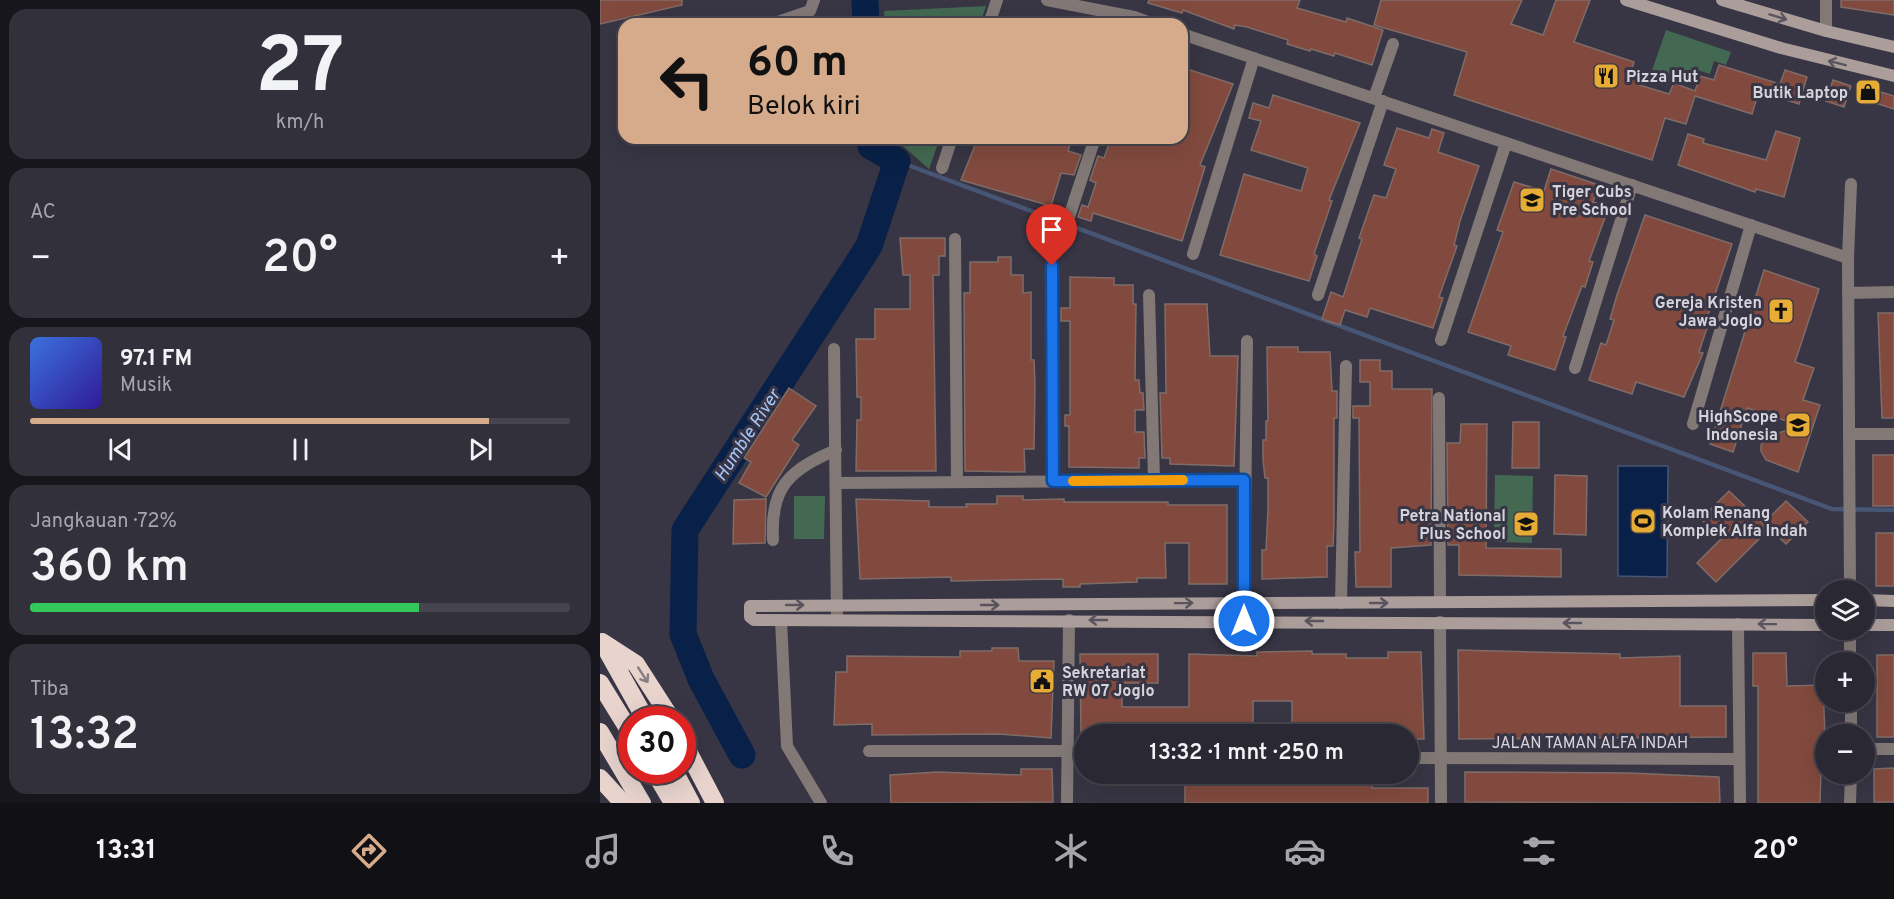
<!DOCTYPE html>
<html lang="id">
<head>
<meta charset="utf-8">
<style>
  :root { --surface:#2a2833; --page:#32303b; --text:#f1f3f6; --muted:#a5a6ac; --line:#46444e; --accent:#d6ab8b }
  body { margin:0; font-family:Overpass,sans-serif; background:var(--page); color:var(--text); height:100vh; display:flex; flex-direction:column; font-size:22px; white-space:nowrap }
  * { box-sizing:border-box; margin:0 }
  p { font-size:20px; color:var(--muted) }
  .icon { flex:none; width:33px; height:33px; fill:none; stroke:currentColor; stroke-width:2; stroke-linecap:round; stroke-linejoin:round }
  .map { position:relative; flex:1; overflow:hidden }
  .panel { display:flex; flex-direction:column; gap:9px; padding:9px; background:#17161c; width:600px }
  .panel>* { flex:none }
  .hud { position:absolute; left:18px; top:18px; width:570px; height:126px; border-radius:18px; box-shadow:0 6px 24px #0002,0 0 0 2px var(--line); background:#d6ab8b; color:#111; overflow:hidden }
  .tools { position:absolute; left:1215px; top:580px; display:grid; gap:12px }
  .tools a { display:grid; place-items:center; width:60px; height:60px; border-radius:50%; background:var(--surface); box-shadow:0 6px 24px #0002,0 0 0 2px var(--line); font-size:30px }
  .speed { position:absolute; left:18px; top:706px; display:flex; gap:12px; font-size:30px; font-weight:700; text-align:center }
  .speed>* { display:grid; place-content:center; width:78px; height:78px; border-radius:50%; background:var(--surface); box-shadow:0 6px 24px #0002,0 0 0 2px var(--line); line-height:1 }
  .speed .limit { border:9px solid #d22; background:#fff; color:#111 }
  .pin { position:absolute; display:grid; place-items:center; width:51px; height:51px; color:#fff; margin:-62px -26px; border-radius:50% 50% 50% 0; rotate:-45deg; box-shadow:0 0 6px #0007 }
  .pin .icon { rotate:45deg }
  .me { position:absolute; width:66px; margin:-33px; rotate:0deg; stroke-linejoin:round; filter:drop-shadow(0 0 4px #0008) }
  .turn { display:flex; align-items:center; gap:21px; height:126px; padding:0 30px; font-size:27px }
  .turn .icon { width:78px; height:78px; stroke-width:2.5 }
  .turn b { display:block; font-size:42px; line-height:51px }
  .big { font-size:45px; font-weight:600; line-height:1.1 }
  .panel .card { flex:1; display:flex; flex-direction:column; justify-content:center; gap:9px; min-width:0; padding:0 21px; border-radius:18px; background:var(--page) }
  .panel .dial { align-items:center; gap:0 }
  .dial b { font-size:78px; line-height:1 }
  .song { display:flex; align-items:center; gap:18px }
  .cover { width:72px; height:72px; border-radius:9px; background:linear-gradient(135deg,hsl(220 70% 55%),hsl(250 70% 35%)) }
  .played { height:6px; border-radius:3px; background:linear-gradient(90deg,var(--accent) 85%,var(--line) 85%) }
  .keys { display:flex; justify-content:space-around; direction:ltr }
  .heat { display:flex; justify-content:space-between; align-items:center; font-size:33px; direction:ltr }
  .charge { height:9px; border-radius:4px; background:linear-gradient(90deg,#34c759 72%,var(--line) 0) }
  .trip { position:absolute; left:474px; top:724px; width:345px; height:60px; border-radius:30px; background:var(--surface); box-shadow:0 6px 24px #0002,0 0 0 2px var(--line); font-weight:600; line-height:60px; text-align:center }
  .menu { display:flex; height:96px; justify-content:space-around; align-items:center; background:#111014; color:var(--muted) }
  .menu .icon { width:42px; height:42px }
  .menu .current { color:var(--accent) }
  .menu b { font-size:27px; color:var(--text) }
  main { display:flex; flex:1; min-height:0 }
  .map>svg:first-child { display:block }
  .green { fill:#436952 }
  .water { fill:#092148; stroke:#465674; stroke-width:1.5 }
  .lines { fill:none; stroke-linecap:round; stroke-linejoin:round }
  .stream { stroke:#465674; stroke-width:4.5 }
  .river { stroke:#092148; stroke-width:27 }
  .building { fill:#824a3e; stroke:#7f6c68; stroke-width:1.5 }
  .street { stroke:#827977; stroke-width:12 }
  .secondary { stroke:#ab9d9a; stroke-width:12 }
  .highway { stroke:#e8d3cd; stroke-width:18 }
  .oneway { stroke:#5a545e }
  .oneway2 { stroke:#877c82 }
  .route-casing { stroke:#114b97; stroke-width:15 }
  .route { stroke:#1a73e8; stroke-width:10 }
  .slow { stroke:#f59e0b; stroke-width:10 }
  .labels { text-anchor:middle; stroke-width:6; stroke-linejoin:round; paint-order:stroke }
  .poi-label { font-size:16px; font-weight:bold; fill:#d5d3dc; stroke:#383544; text-anchor:start }
  .street-label { font-size:16px; fill:#d5d3dc; stroke:#383544 }
  .water-label { font-size:18px; font-style:italic; fill:#a5c7fe; stroke:#383544 }
</style>
</head>
<body>
<main>
<section class="panel">
<div class="card dial"><b>27</b><p>km/h</p></div>
<div class="card"><p>AC</p>
<div class="heat"><a>−</a><b class="big">20°</b><a>+</a></div>
</div>
<div class="card">
<div class="song"><i class="cover"></i><div><b>97.1 FM</b><p>Musik</p></div></div>
<div class="played"></div>
<div class="keys"><svg class="icon" aria-label="previous" viewBox="0 0 24 24"><path d="M18 5L8 12l10 7zM5 5v14"/></svg><svg class="icon" aria-label="pause" viewBox="0 0 24 24"><path d="M8 5v14M16 5v14"/></svg><svg class="icon" aria-label="next" viewBox="0 0 24 24"><path d="M6 5l10 7-10 7zM19 5v14"/></svg></div>
</div>
<div class="card"><p>Jangkauan · 72%</p><b class="big">360 km</b><div class="charge"></div></div>
<div class="card"><p>Tiba</p><b class="big">13:32</b></div>
</section>
<div class="map">
<svg width="1294" height="803" viewBox="0 0 1294 803">
  <rect width="100%" height="100%" fill="#383544"/>
  <g class="green">
    <polygon points="386,6 380,24 285,24 284,11"/>
    <polygon points="1066,30 1131,52 1126,65 1114,61 1110,74 1094,69 1090,82 1072,76 1068,85 1049,79"/>
    <polygon points="294,138 340,138 329,169"/>
    <polygon points="895,475 933,476 932,543 894,542"/>
    <polygon points="194,496 225,496 224,539 194,539"/>
  </g>
  <polygon class="water" points="1018,466 1068,466 1067,577 1018,576"/>
  <g class="lines">
    <polyline class="stream" points="297,161 1232,509 1294,510"/>
    <g class="river">
      <polyline points="265,0 266,24"/>
      <polyline points="142,755 101,679 83,634 85,530 269,246 297,161 271,146 271,138"/>
    </g>
  </g>
  <g class="building">
    <polygon points="0,0 82,0 82,5 0,24"/>
    <polygon points="549,0 700,0 697,8 746,22 747,18 783,30 772,65 735,53 734,56 711,49 710,51 687,44 688,40 647,27 635,25 634,29 583,10 582,13 548,3"/>
    <polygon points="781,0 922,0 911,24 943,35 956,0 990,0 974,42 1034,62 1031,72 1040,74 1036,84 1069,94 1074,83 1095,91 1100,76 1114,80 1119,65 1180,84 1185,70 1207,77 1199,104 1159,91 1152,114 1095,96 1086,124 1065,118 1052,160 854,95 867,52 774,25"/>
    <polygon points="1241,0 1294,0 1294,15 1241,7"/>
    <polygon points="584,68 633,84 600,165 605,167 582,241 493,213 491,221 478,217 482,205 488,207 496,183 490,180 498,156 504,158 511,138 582,138"/>
    <polygon points="1233,80 1251,86 1244,107 1226,101"/>
    <polygon points="1264,87 1294,96 1294,109 1260,98"/>
    <polygon points="673,95 760,123 729,200 732,201 714,254 717,256 709,281 620,255 644,174 701,191 708,168 651,150 661,121 649,118 653,103 669,108"/>
    <polygon points="797,128 829,138 832,129 844,133 838,152 879,166 860,221 854,245 857,246 839,297 843,298 833,328 770,308 767,317 745,310 740,325 722,319 731,292 743,297 762,239 759,238 774,195 786,198 796,169 784,165"/>
    <polygon points="1176,131 1200,138 1184,197 1156,189 1155,192 1078,165 1088,134 1104,139 1103,143 1166,160"/>
    <polygon points="378,138 472,138 468,151 481,155 474,175 461,173 451,206 361,180"/>
    <polygon points="951,169 999,185 993,202 1009,207 989,261 993,262 985,287 982,286 963,336 966,337 955,370 908,355 911,346 868,332 903,232 897,230 914,182 944,191"/>
    <polygon points="1045,215 1132,244 1105,324 1108,325 1099,352 1103,353 1084,397 1036,382 1032,394 989,380 1001,343 1006,345 1014,320 1010,319 1017,295"/>
    <polygon points="300,238 345,238 345,256 339,256 339,275 333,275 336,471 256,471 257,420 261,420 261,397 257,397 256,339 275,339 275,309 310,309 310,275 303,275"/>
    <polygon points="398,257 411,257 411,275 423,275 423,293 431,292 431,360 434,360 435,385 434,449 424,449 425,472 365,471 364,293 370,293 370,262 398,262"/>
    <polygon points="1164,270 1219,289 1195,362 1214,368 1203,400 1220,405 1198,472 1166,460 1161,451 1161,445 1168,436 1201,426 1147,408 1133,452 1110,444"/>
    <polygon points="470,277 514,278 514,285 533,285 533,304 536,304 535,380 539,380 540,393 543,393 544,410 535,410 535,432 544,432 545,458 539,458 539,468 469,467 469,426 465,426 465,415 470,415 470,321 461,321 461,308 470,308"/>
    <polygon points="565,304 607,304 610,356 638,356 634,466 570,464 570,458 562,458 560,393 566,393"/>
    <polygon points="1278,313 1294,313 1294,418 1282,418"/>
    <polygon points="667,347 698,347 698,352 730,352 732,391 737,391 737,418 734,418 734,525 733,546 727,546 727,577 662,579 662,550 666,550 668,510 668,478 665,478 663,460 663,440 666,440 666,421 668,421"/>
    <polygon points="760,360 780,360 780,371 792,371 792,389 832,389 831,545 791,548 791,587 756,587 755,552 760,552 759,418 753,418 753,406 770,406 770,382 760,382"/>
    <polygon points="189,388 216,406 192,440 199,445 166,497 139,483 151,462 144,458"/>
    <polygon points="913,422 939,422 939,468 912,468"/>
    <polygon points="861,424 887,424 886,548 961,549 961,577 859,575 859,545 848,545 847,443 860,443"/>
    <rect x="1273" y="455" width="21" height="51"/>
    <polygon points="955,475 987,476 986,535 954,534"/>
    <polygon points="1129,491 1169,529 1116,582 1097,563 1121,539 1101,519"/>
    <polygon points="397,496 423,496 423,500 464,499 464,502 568,502 568,505 627,505 627,584 589,584 589,543 565,543 566,578 537,578 537,582 480,584 480,587 463,587 463,579 351,581 351,577 260,579 256,499 329,501 329,507 367,507 366,504 397,504"/>
    <polygon points="166,499 165,543 133,544 134,500"/>
    <polygon points="1186,501 1208,522 1186,544 1164,523"/>
    <rect x="1276" y="533" width="18" height="53"/>
    <polygon points="392,648 418,648 419,661 454,661 451,738 398,734 272,735 272,724 234,725 236,672 247,672 247,656 360,657 360,651 392,651"/>
    <polygon points="858,650 1020,654 1020,658 1080,656 1080,706 1126,706 1126,737 859,739"/>
    <polygon points="712,651 712,654 746,654 746,658 788,658 788,652 821,652 824,739 808,739 808,735 692,735 692,701 653,701 653,735 481,735 480,654 558,654 558,683 522,683 522,707 589,707 589,654 657,656 657,652"/>
    <polygon points="1153,653 1186,653 1187,686 1223,685 1225,736 1222,736 1220,803 1158,803 1158,686 1153,686"/>
    <rect x="1277" y="655" width="17" height="82"/>
    <polygon points="1294,768 1294,802 1274,802 1274,769"/>
    <polygon points="421,769 452,769 453,802 291,803 290,775 338,772 421,775"/>
    <polygon points="865,772 1030,773 1119,777 1120,803 865,802"/>
    <polygon points="614,774 772,774 772,788 828,788 828,803 585,803 585,776"/>
  </g>
  <g class="lines">
    <g class="street">
      <polyline points="447,0 534,17 553,24"/>
      <polyline points="172,24 210,11 214,0"/>
      <polyline points="389,24 397,0"/>
      <polyline points="1226,31 1226,0"/>
      <polyline points="582,34 1248,258"/>
      <polyline points="774,98 793,44"/>
      <polyline points="342,168 352,138"/>
      <polyline points="469,217 495,138"/>
      <polyline points="355,239 357,482"/>
      <polyline points="593,254 654,58"/>
      <polyline points="452,266 453,481"/>
      <polyline points="1248,293 1294,292"/>
      <polyline points="549,295 554,480"/>
      <polyline points="718,295 783,101"/>
      <polyline points="841,340 906,143"/>
      <polyline points="234,349 237,620"/>
      <polyline points="975,368 1032,185"/>
      <polyline points="839,398 840,602"/>
      <polyline points="1093,424 1151,225"/>
      <polyline points="1249,434 1294,434"/>
      <polyline points="237,483 644,480"/>
      <path d="M173,540C170,487 189,470 236,450"/>
      <polyline points="1250,591 1248,258 1251,184"/>
      <polyline points="741,603 746,366"/>
      <polyline points="181,620 187,746 221,803"/>
      <polyline points="644,621 647,341"/>
      <polyline points="840,622 841,803"/>
      <polyline points="1138,624 1140,803"/>
      <polyline points="1250,663 1250,630"/>
      <polyline points="1251,702 1251,735"/>
      <polyline points="1264,749 1294,749"/>
      <polyline points="269,751 484,751"/>
      <polyline points="808,758 1139,759"/>
      <polyline points="467,803 469,620"/>
      <polyline points="1250,803 1251,774"/>
    </g>
    <g class="secondary">
      <polyline points="1026,0 1181,48 1294,76"/>
      <polyline points="1122,0 1226,31 1294,47"/>
      <polyline points="1226,600 150,606 150,617 154,620 1226,625"/>
      <polyline points="1264,600 1294,601"/>
      <polyline points="1264,625 1294,625"/>
    </g>
    <g class="highway">
      <polyline points="2,642 36,664 72,720"/>
      <polyline points="4,645 46,720"/>
      <polyline points="0,683 32,735"/>
      <polyline points="0,732 42,803"/>
      <polyline points="82,740 115,803"/>
      <polyline points="54,771 73,803"/>
      <polyline points="74,771 91,803"/>
      <polyline points="0,778 23,803"/>
    </g>
  </g>
  <defs><path id="oneway-shaft" d="M-6 0H5M1.5-3L5.5 0L1.5 3" fill="none" stroke-width="1.6" stroke-linecap="round" stroke-linejoin="round" transform="scale(1.5)"/></defs>
  <g class="oneway">
    <use href="#oneway-shaft" transform="translate(1178 17) rotate(17)"/>
    <use href="#oneway-shaft" transform="translate(1237 63) rotate(-166)"/>
    <use href="#oneway-shaft" transform="translate(584 603) rotate(-1)"/>
    <use href="#oneway-shaft" transform="translate(779 603)"/>
    <use href="#oneway-shaft" transform="translate(195 605)"/>
    <use href="#oneway-shaft" transform="translate(390 605)"/>
    <use href="#oneway-shaft" transform="translate(498 620) rotate(-180)"/>
    <use href="#oneway-shaft" transform="translate(714 621) rotate(-180)"/>
    <use href="#oneway-shaft" transform="translate(972 623) rotate(-180)"/>
    <use href="#oneway-shaft" transform="translate(1167 624) rotate(-179)"/>
  </g>
  <use class="oneway2" href="#oneway-shaft" transform="translate(43 675) rotate(57)"/>
  <g class="lines">
    <g class="route-casing">
      <polyline id="route" points="452,266 453,481 644,480 644,621"/>
    </g>
    <use href="#route" class="route"/>
    <polyline class="slow" points="473,481 583,480"/>
  </g>
  <defs>
    <g id="restaurant-square" transform="scale(1.35)"><rect x="-9" y="-9" width="18" height="18" rx="4" fill="#e6ac36" stroke="#383544"/><path d="M-5-6h1v4h1v-4h1v4h1v-4h1v5L-1.5 .5V6h-2V.5L-5-1ZM5-6V6H3V1.5H1.5Q1.5-4 5-6Z" fill="#111"/></g>
    <g id="shop-square" transform="scale(1.35)"><rect x="-9" y="-9" width="18" height="18" rx="4" fill="#e6ac36" stroke="#383544"/><path d="M-5-2.5h2.3a2.7 3.5 0 0 1 5.4 0H5L5.5 6h-11ZM-1.5-2.5h3a1.5 2.3 0 0 0-3 0Z" fill="#111"/></g>
    <g id="school-square" transform="scale(1.35)"><rect x="-9" y="-9" width="18" height="18" rx="4" fill="#e6ac36" stroke="#383544"/><path d="M0-5L7-2L0 1L-7-2ZM-4 1L0 2.5L4 1V4Q0 6-4 4Z" fill="#111"/></g>
    <g id="church-square" transform="scale(1.35)"><rect x="-9" y="-9" width="18" height="18" rx="4" fill="#e6ac36" stroke="#383544"/><path d="M-1.2-6h2.4v3.5h3.3v2.4h-3.3V6h-2.4V-.1h-3.3v-2.4h3.3Z" fill="#111"/></g>
    <g id="stadium-square" transform="scale(1.35)"><rect x="-9" y="-9" width="18" height="18" rx="4" fill="#e6ac36" stroke="#383544"/><path d="M0-5a6.5 5 0 1 0 0 10a6.5 5 0 1 0 0-10ZM-3.5-1.8h7v3.6h-7Z" fill="#111"/></g>
    <g id="civic-square" transform="scale(1.35)"><rect x="-9" y="-9" width="18" height="18" rx="4" fill="#e6ac36" stroke="#383544"/><path d="M-.6-6.5H3V-4.5H.6V-3L4-1V1h2V6H-6V1h2V-1L-.6-3ZM-1.2 2.5V6h2.4V2.5Z" fill="#111"/></g>
  </defs>
  <g fill-rule="evenodd">
    <use href="#restaurant-square" x="1006" y="76"/>
    <use href="#shop-square" x="1268" y="92"/>
    <use href="#school-square" x="932" y="200"/>
    <use href="#church-square" x="1181" y="311"/>
    <use href="#school-square" x="1198" y="425"/>
    <use href="#stadium-square" x="1043" y="521"/>
    <use href="#school-square" x="926" y="524"/>
    <use href="#civic-square" x="442" y="681"/>
  </g>
  <g class="labels">
    <g class="poi-label">
      <text x="1026" y="82">Pizza Hut</text>
      <text x="1248" y="98" text-anchor="end">Butik Laptop</text>
      <text x="952" y="197">Tiger Cubs<tspan x="952" dy="18">Pre School</tspan></text>
      <text x="1162" y="308" text-anchor="end">Gereja Kristen<tspan x="1162" dy="18">Jawa Joglo</tspan></text>
      <text x="1178" y="422" text-anchor="end">HighScope<tspan x="1178" dy="18">Indonesia</tspan></text>
      <text x="1062" y="518">Kolam Renang<tspan x="1062" dy="18">Komplek Alfa Indah</tspan></text>
      <text x="906" y="521" text-anchor="end">Petra National<tspan x="906" dy="18">Plus School</tspan></text>
      <text x="462" y="678">Sekretariat<tspan x="462" dy="18">RW 07 Joglo</tspan></text>
    </g>
    <g class="street-label">
      <text x="990" y="748">JALAN TAMAN ALFA INDAH</text>
    </g>
    <g class="water-label">
      <text transform="translate(147 435) rotate(-57)" y="6">Humble River</text>
    </g>
  </g>
</svg>
<div class="tools">
<a><svg class="icon" aria-label="layers" viewBox="0 0 24 24"><path d="M12 4l9 5-9 5-9-5zM3 14l9 5 9-5"/></svg></a>
<a>+</a>
<a>−</a>
</div>
<div class="speed"><div class="limit">30</div></div>
<div class="pin" style="left:452px;top:266px;background:#d93025"><svg class="icon" aria-label="arrive" viewBox="0 0 24 24"><path d="M6 21V4h12l-3 4 3 4H6"/></svg></div>
<svg class="me" style="left:644px;top:621px" viewBox="-20 -20 40 40"><circle r="17" fill="#1a73e8" stroke="#fff" stroke-width="3"/><path d="M0-11L8 9 0 5-8 9z" fill="#fff"/></svg>
<div class="trip">13:32 · 1 mnt · 250 m</div>
<div class="hud">
<div class="turn"><svg class="icon" aria-label="left" viewBox="0 0 24 24"><path d="M17 20v-9H6M10 6l-5 5 5 5"/></svg><div><b>60 m</b>Belok kiri</div></div>
</div>
</div>
</main>
<nav class="menu">
<b>13:31</b>
<svg class="icon current" aria-label="directions" viewBox="0 0 24 24"><path d="M12 3l9 9-9 9-9-9zM9 14v-3h6M13 9l2 2-2 2"/></svg>
<svg class="icon" aria-label="music" viewBox="0 0 24 24"><path d="M9 18V5l10-2v13"/><circle cx="6" cy="18" r="3"/><circle cx="16" cy="16" r="3"/></svg>
<svg class="icon" aria-label="phone" viewBox="0 0 24 24"><path d="M5 4h4l2 5-3 2q2 4 5 5l2-3 5 2v4C11 20 4 13 5 4z"/></svg>
<svg class="icon" aria-label="climate" viewBox="0 0 24 24"><path d="M12 3v18M4 7l16 10M4 17L20 7"/></svg>
<svg class="icon" aria-label="car" viewBox="0 0 24 24"><path d="M5 17H2v-5l4-1 3-4h7l3 4 3 1v5h-3M9 17h6M6 11h13"/><circle cx="7" cy="17" r="2"/><circle cx="17" cy="17" r="2"/></svg>
<svg class="icon" aria-label="filters" viewBox="0 0 24 24"><path d="M4 7h16M4 17h16"/><circle cx="9" cy="7" r="2"/><circle cx="15" cy="17" r="2"/></svg>
<b>20°</b>
</nav>
</body>
</html>
